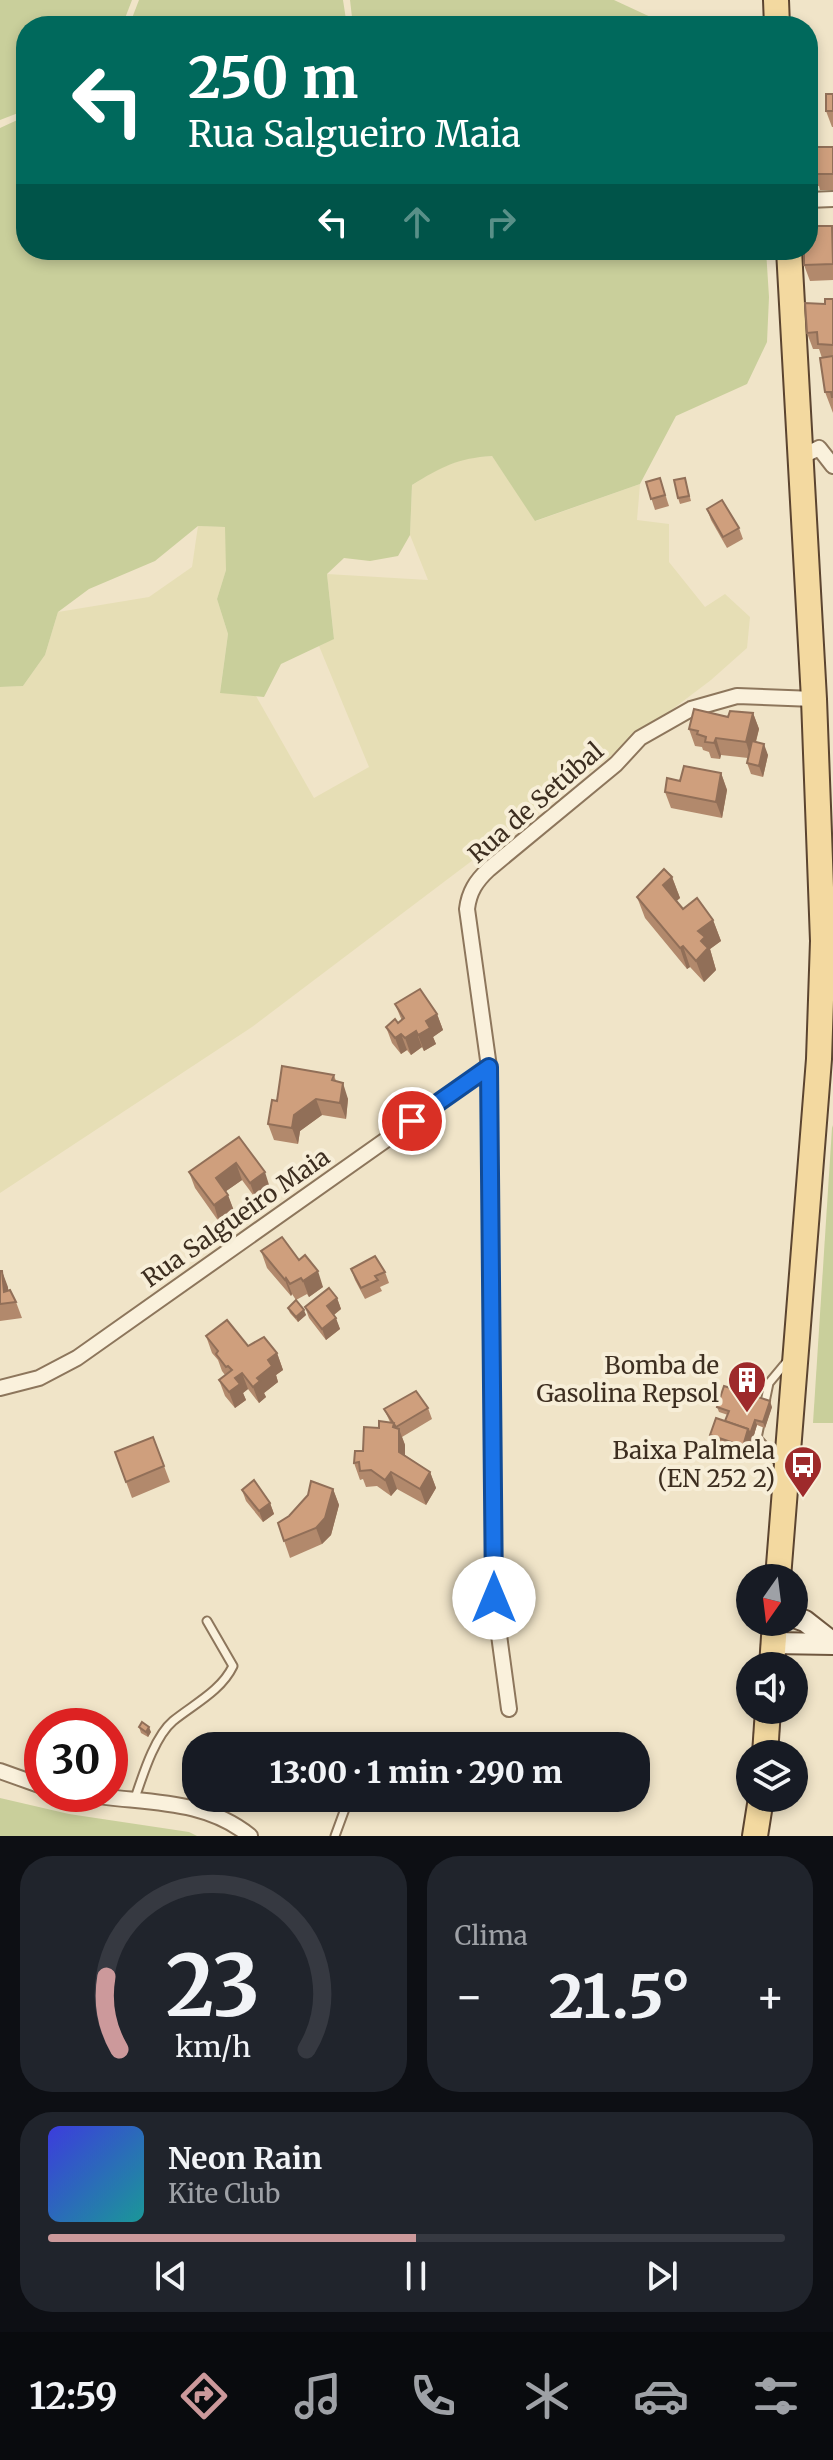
<!DOCTYPE html>
<html lang="pt">
<head>
<meta charset="utf-8">
<style>
  :root { --surface:#171b24; --page:#20242c; --text:#f1f3f6; --muted:#9ea1a6; --line:#363941; --accent:#cc999b }
  body { margin:0; font-family:Merriweather,serif; background:var(--page); color:var(--text); height:100vh; display:flex; flex-direction:column; font-size:30px; white-space:nowrap }
  * { box-sizing:border-box; margin:0 }
  p { font-size:26px; color:var(--muted) }
  .icon { flex:none; width:44px; height:44px; fill:none; stroke:currentColor; stroke-width:2; stroke-linecap:round; stroke-linejoin:round }
  .map { position:relative; height:1836px; overflow:hidden }
  .side { display:flex; flex-direction:column; gap:20px; padding:20px; background:#0d0f14; flex:1 }
  .side>* { flex:none }
  .banner { position:absolute; left:16px; top:16px; width:802px; height:244px; border-radius:32px; box-shadow:0 4px 12px #0003; background:#00695c; color:#fff; overflow:hidden }
  .needle { width:52px; rotate:194deg }
  .tools { position:absolute; left:736px; top:1564px; display:grid; gap:16px }
  .tools a { display:grid; place-items:center; width:72px; height:72px; border-radius:50%; background:var(--surface); box-shadow:0 4px 12px #0003; font-size:40px }
  .speed { position:absolute; left:24px; top:1708px; display:flex; gap:16px; font-size:40px; font-weight:700; text-align:center }
  .speed>* { display:grid; place-content:center; width:104px; height:104px; border-radius:50%; background:var(--surface); box-shadow:0 4px 12px #0003; line-height:1 }
  .speed .limit { border:12px solid #d22; background:#fff; color:#111 }
  .pin { position:absolute; display:grid; place-items:center; width:68px; height:68px; color:#fff; margin:-34px; border:4px solid #fff; border-radius:50%; box-shadow:0 2px 8px #0007 }
  .me { position:absolute; width:88px; margin:-44px; rotate:0deg; stroke-linejoin:round; filter:drop-shadow(0 0 6px #0008) }
  .turn { display:flex; align-items:center; gap:28px; height:168px; padding:0 40px; font-size:36px }
  .turn .icon { width:104px; height:104px; stroke-width:2.5 }
  .turn b { display:block; font-size:56px; line-height:68px }
  .lanes { display:flex; align-items:center; height:76px; padding:0 40px; background:#0003; justify-content:center; gap:40px; direction:ltr }
  .lanes .off { opacity:.35 }
  .big { font-size:60px; font-weight:800; line-height:1.1 }
  .side .tile { flex:1; display:flex; flex-direction:column; justify-content:center; gap:12px; min-width:0; padding:0 28px; border-radius:32px; background:var(--page) }
  .side .dial { align-items:center; gap:0 }
  .dial svg { height:208px; overflow:visible; fill:none; stroke:var(--line); stroke-width:7; stroke-linecap:round; text-anchor:middle }
  .dial text { fill:var(--text); stroke:none }
  .song { display:flex; align-items:center; gap:24px }
  .cover { width:96px; height:96px; border-radius:12px; background:linear-gradient(135deg,hsl(240 70% 55%),hsl(180 70% 35%)) }
  .played { height:8px; border-radius:4px; background:linear-gradient(90deg,var(--accent) 50%,var(--line) 50%) }
  .keys { display:flex; justify-content:space-around; direction:ltr }
  .heat { display:flex; justify-content:space-between; align-items:center; font-size:44px; direction:ltr }
  .side .tiles { flex:1; display:grid; gap:20px; grid-template-columns:1fr 1fr }
  .tile:last-child { grid-column:span 2 }
  .trip { position:absolute; left:182px; top:1732px; width:468px; height:80px; border-radius:32px; background:var(--surface); box-shadow:0 4px 12px #0003; font-weight:800; line-height:80px; text-align:center }
  .menu { display:flex; height:128px; justify-content:space-around; align-items:center; background:#090b0e; color:var(--muted) }
  .menu .icon { width:56px; height:56px }
  .menu .active { color:var(--accent) }
  .menu b { font-size:36px; color:var(--text) }
  .map>svg:first-child { display:block }
  .farmland { fill:#e6deb5 }
  .green { fill:#c9cf9b }
  .lines { fill:none; stroke-linecap:round; stroke-linejoin:round }
  .lane-casing { stroke:#8d765c; stroke-width:11 }
  .street-casing { stroke:#8d765c; stroke-width:18 }
  .secondary-casing { stroke:#6f573f; stroke-width:24 }
  .primary-casing { stroke:#5b4430; stroke-width:28 }
  .lane { stroke:#faf1dc; stroke-width:7 }
  .street { stroke:#faf1dc; stroke-width:14 }
  .secondary { stroke:#faf1dc; stroke-width:20 }
  .primary { stroke:#f3d9a0; stroke-width:24 }
  .wall { fill:#b2896c }
  .shaded-wall { fill:#916f58 }
  .building { fill:#cf9f7d; stroke:#916f58; stroke-width:2 }
  .route-casing { stroke:#114b97; stroke-width:20 }
  .route { stroke:#1a73e8; stroke-width:14 }
  .labels { text-anchor:middle; stroke-width:8; stroke-linejoin:round; paint-order:stroke }
  .street-label { font-size:24px; fill:#3d2e20; stroke:#f7eed8 }
  .poi-label { font-size:24px; fill:#3d2e20; stroke:#f7eed8; text-anchor:end }
</style>
</head>
<body>
<div class="map">
<svg width="833" height="1836" viewBox="0 0 833 1836">
  <rect width="100%" height="100%" fill="#f0e4c8"/>
  <polygon class="farmland" points="492,456 536,521 640,484 637,520 669,524 669,562 705,607 725,594 750,617 747,648 711,680 252,1027 0,1193 0,687 23,686 45,655 58,612 149,597 192,567 198,526 226,527 226,570 217,599 228,634 220,692 256,696 314,798 369,767 319,646 334,638 327,574 428,580 410,535 412,485 436,470 466,458"/>
  <g class="green">
    <polygon points="0,0 132,0 122,26 26,26 26,110 0,120"/>
    <polygon points="139,0 343,0 347,26 129,26"/>
    <polygon points="350,0 614,0 670,26 353,26"/>
    <path d="M26,116V250H766L769,297L767,342L747,384L676,416L640,484L535,521L492,456C458,458 441,467 412,485L410,535L398,556L370,561L344,558L327,574L334,639L281,664L264,697L220,693L228,634L217,599L226,570L225,527L198,526L155,561L89,589L58,612L45,655L23,686L0,687V128Z"/>
    <polygon points="833,1125 833,1423 813,1423 832,1128"/>
    <polygon points="0,1798 69,1814 189,1832 197,1836 0,1836"/>
  </g>
  <g class="lines">
    <g class="lane-casing">
      <g id="lane">
        <polyline points="764,1407 769,1383 789,1359"/>
        <polyline points="761,1419 757,1438 781,1465"/>
        <path d="M134,1801C142,1778 154,1737 173,1721C194,1704 221,1691 233,1666L207,1621"/>
        <polyline points="335,1836 346,1806 395,1798"/>
      </g>
    </g>
    <g class="street-casing">
      <g id="street">
        <polyline points="808,200 833,199"/>
        <polyline points="799,458 819,448 833,466"/>
        <polyline points="0,1388 39,1378 77,1358 489,1067"/>
        <path d="M509,1709L494,1598L489,1067L467,909C469,892 476,881 489,869L616,764L640,738L691,709L737,696L814,699"/>
        <polyline points="0,1771 42,1786"/>
        <path d="M84,1794C142,1804 202,1797 250,1836"/>
      </g>
    </g>
    <g class="secondary-casing">
      <g id="secondary">
        <polyline points="794,1617 805,1621 833,1643"/>
        <polyline points="773,1643 833,1644"/>
      </g>
    </g>
    <g class="primary-casing">
      <g id="primary">
        <polyline points="776,0 777,26"/>
        <polyline points="778,1578 819,1059 823,941 814,699 789,250"/>
        <polyline points="772,1666 775,1622"/>
        <polyline points="765,1754 768,1710"/>
        <polyline points="755,1836 761,1798"/>
      </g>
    </g>
    <use href="#lane" class="lane"/>
    <use href="#street" class="street"/>
    <use href="#secondary" class="secondary"/>
    <use href="#primary" class="primary"/>
  </g>
  <g class="wall">
    <polygon points="833,94 833,127 832,127 826,111"/>
    <polygon points="808,147 833,147 833,190 820,190 819,186 808,187"/>
    <polygon points="833,228 833,280 810,281 804,265"/>
    <polygon points="833,299 833,413 825,392 822,358 819,349 813,349 807,333"/>
    <polygon points="660,478 669,506 655,510 646,482"/>
    <polygon points="685,478 691,501 680,504 678,498"/>
    <polygon points="707,509 739,528 743,539 727,548 711,520"/>
    <polygon points="753,713 759,729 756,742 768,755 763,777 751,774 747,763 748,758 721,755 720,759 711,758 709,752 703,750 702,747 695,746 689,729 728,717"/>
    <polygon points="721,773 727,790 722,818 671,808 665,792 680,781"/>
    <polygon points="672,877 680,898 676,901 683,909 713,920 721,941 710,949 716,970 704,982 690,967 687,969 645,918 637,897"/>
    <polygon points="395,1004 437,1014 443,1030 433,1037 436,1044 424,1051 422,1047 411,1055 407,1050 401,1054 392,1043 386,1027 398,1023 402,1021"/>
    <polygon points="334,1075 336,1081 348,1099 346,1119 322,1115 300,1131 298,1144 274,1140 268,1124 277,1101"/>
    <polygon points="239,1137 270,1188 256,1199 242,1180 226,1191 234,1211 219,1222 195,1188 189,1172"/>
    <polygon points="261,1251 299,1260 323,1287 309,1297 307,1294 296,1300 306,1315 298,1322 290,1313 288,1308 296,1300 292,1294 291,1296 267,1268"/>
    <polygon points="351,1269 385,1272 389,1283 380,1287 382,1291 365,1299 355,1280"/>
    <polygon points="0,1271 2,1271 8,1290 16,1302 22,1318 0,1321"/>
    <polygon points="337,1298 341,1309 334,1315 340,1329 326,1340 309,1318 305,1307"/>
    <polygon points="206,1336 277,1353 283,1370 276,1375 278,1382 264,1393 266,1397 259,1403 248,1389 243,1393 246,1400 235,1408 225,1396 219,1380 225,1375 222,1371 218,1360 212,1353"/>
    <polygon points="717,1407 772,1407 765,1428 757,1425 747,1457 714,1446 710,1435 725,1421 728,1415 719,1412"/>
    <polygon points="428,1408 432,1419 402,1437 405,1445 405,1455 430,1472 436,1488 426,1505 397,1489 391,1496 377,1486 366,1487 363,1479 360,1480 354,1463 363,1451 390,1422 384,1409"/>
    <polygon points="115,1452 164,1466 170,1482 132,1498"/>
    <polygon points="333,1489 339,1505 331,1535 322,1544 290,1558 278,1523"/>
    <polygon points="242,1490 270,1503 274,1514 263,1522 246,1501"/>
    <polygon points="139,1727 151,1732 148,1737 141,1733"/>
  </g>
  <g class="shaded-wall">
    <polygon points="753,713 759,729 751,759 746,742"/>
    <polygon points="716,738 721,755 720,759 714,743"/>
    <polygon points="764,744 768,755 763,777 759,766"/>
    <polygon points="721,773 727,790 722,818 716,802"/>
    <polygon points="672,877 680,898 671,906 663,885"/>
    <polygon points="713,920 721,941 710,949 716,970 704,982 696,961 698,931"/>
    <polygon points="683,946 690,967 687,969 680,948"/>
    <polygon points="437,1014 443,1030 433,1037 436,1044 424,1051 418,1035 426,1021"/>
    <polygon points="416,1031 422,1047 411,1055 405,1038"/>
    <polygon points="401,1034 407,1050 401,1054 395,1038"/>
    <polygon points="343,1083 348,1099 346,1119 340,1103"/>
    <polygon points="316,1099 322,1115 300,1131 298,1144 292,1128 294,1115"/>
    <polygon points="236,1163 242,1180 222,1194 216,1178"/>
    <polygon points="265,1172 270,1188 256,1199 250,1183"/>
    <polygon points="228,1195 234,1211 219,1222 214,1205"/>
    <polygon points="2,1271 8,1287 9,1303 4,1292"/>
    <polygon points="318,1271 323,1287 309,1297 303,1281"/>
    <polygon points="286,1278 292,1294 291,1296 285,1280"/>
    <polygon points="337,1298 341,1309 331,1317 327,1306"/>
    <polygon points="304,1310 306,1315 298,1322 296,1317"/>
    <polygon points="336,1318 340,1329 326,1340 322,1329"/>
    <polygon points="277,1353 283,1370 276,1375 278,1382 264,1393 266,1397 259,1403 253,1387 268,1360"/>
    <polygon points="242,1373 248,1389 243,1393 246,1400 235,1408 229,1392 235,1378"/>
    <polygon points="770,1401 772,1407 765,1428 763,1422"/>
    <polygon points="755,1420 757,1425 747,1457 743,1446 748,1429"/>
    <polygon points="394,1423 399,1436 399,1429 405,1445 405,1468 399,1452 393,1427"/>
    <polygon points="391,1472 397,1489 391,1496 385,1480"/>
    <polygon points="430,1472 436,1488 426,1505 420,1489"/>
    <polygon points="333,1489 339,1505 331,1535 322,1544 316,1528"/>
    <polygon points="270,1503 274,1514 263,1522 259,1511"/>
    <polygon points="149,1727 151,1732 148,1737 146,1732"/>
  </g>
  <g class="building">
    <rect x="826" y="94" width="7" height="17"/>
    <polygon points="808,147 833,147 833,174 814,174 814,170 808,170"/>
    <polygon points="808,226 832,226 833,264 804,265 804,250 808,250"/>
    <polygon points="825,299 833,299 833,345 818,344 817,332 807,333 805,303 825,304"/>
    <polygon points="833,356 833,397 832,397 831,392 825,392 820,358"/>
    <polygon points="660,478 665,495 651,499 646,482"/>
    <polygon points="685,478 689,496 678,498 674,480"/>
    <polygon points="722,500 739,528 723,537 707,509"/>
    <polygon points="694,709 728,717 730,711 753,713 746,742 716,738 714,743 705,742 706,737 697,734 698,731 689,729"/>
    <polygon points="752,741 764,744 759,766 747,763"/>
    <polygon points="684,766 721,773 716,802 665,792 667,778 680,781"/>
    <polygon points="664,869 672,877 663,885 683,909 697,898 713,920 698,931 705,937 701,941 708,948 696,961 683,946 680,948 637,897"/>
    <polygon points="420,989 437,1014 426,1021 430,1028 418,1035 416,1031 405,1038 401,1034 395,1038 386,1027 395,1019 398,1023 404,1018 395,1004"/>
    <polygon points="282,1066 334,1075 332,1080 343,1083 340,1103 316,1099 294,1115 292,1128 268,1124 272,1100 277,1101"/>
    <polygon points="239,1137 265,1172 250,1183 236,1163 216,1178 228,1195 214,1205 189,1172"/>
    <polygon points="282,1237 299,1260 305,1255 318,1271 303,1281 301,1278 290,1284 286,1278 285,1280 261,1251"/>
    <polygon points="375,1256 385,1272 375,1276 378,1280 361,1288 351,1269"/>
    <polygon points="0,1271 2,1271 4,1292 10,1290 16,1302 0,1304"/>
    <polygon points="329,1288 337,1298 327,1306 336,1318 322,1329 305,1307"/>
    <polygon points="296,1300 304,1310 296,1317 288,1308"/>
    <polygon points="227,1320 248,1346 264,1337 277,1353 268,1360 272,1366 257,1378 260,1381 253,1387 242,1373 235,1378 240,1384 229,1392 219,1380 232,1370 228,1366 226,1367 216,1354 218,1351 206,1336"/>
    <polygon points="724,1386 770,1401 763,1422 755,1420 750,1434 748,1429 725,1421 729,1411 717,1407"/>
    <polygon points="416,1391 428,1408 396,1427 384,1409"/>
    <polygon points="716,1418 748,1429 743,1446 710,1435"/>
    <polygon points="379,1421 394,1423 393,1427 399,1429 399,1452 430,1472 420,1489 391,1472 385,1480 371,1470 360,1471 359,1462 354,1463 355,1451 363,1451 364,1427 379,1428"/>
    <polygon points="153,1437 164,1466 126,1482 115,1452"/>
    <polygon points="254,1480 270,1503 259,1511 242,1490"/>
    <polygon points="311,1481 333,1489 325,1518 316,1528 284,1541 278,1523 289,1516 308,1495"/>
    <polygon points="142,1722 149,1727 146,1732 139,1727"/>
  </g>
  <g class="lines">
    <g class="route-casing">
      <polyline id="route" points="412,1121 489,1067 494,1598"/>
    </g>
    <use href="#route" class="route"/>
  </g>
  <defs>
    <g id="building-pin" transform="scale(2)"><path d="M0 17L-7.5 6A9.5 9.5 0 1 1 7.5 6Z" fill="#9e2a2b" stroke="#f7eed8"/><path d="M-4-6H4V6H1V3H-1V6H-4ZM-2.5-4.3h1.7v1.8h-1.7ZM.8-4.3h1.7v1.8H.8ZM-2.5-1h1.7V.8h-1.7ZM.8-1h1.7V.8H.8Z" fill="#fff"/></g>
    <g id="bus-pin" transform="scale(2)"><path d="M0 17L-7.5 6A9.5 9.5 0 1 1 7.5 6Z" fill="#9e2a2b" stroke="#f7eed8"/><path d="M-5-6H5V4H4V6H2V4H-2V6H-4V4H-5ZM-3.5-4V0h7V-4ZM-3.5 1.2v1.5H-2V1.2ZM2 1.2v1.5H3.5V1.2Z" fill="#fff"/></g>
  </defs>
  <g fill-rule="evenodd">
    <use href="#building-pin" x="747" y="1380"/>
    <use href="#bus-pin" x="803" y="1465"/>
  </g>
  <g class="labels">
    <g class="street-label">
      <text transform="translate(536 803) rotate(-41)" y="8">Rua de Setúbal</text>
      <text transform="translate(236 1218) rotate(-35)" y="8">Rua Salgueiro Maia</text>
    </g>
    <g class="poi-label">
      <text x="719" y="1374">Bomba de<tspan x="719" dy="28">Gasolina Repsol</tspan></text>
      <text x="775" y="1459">Baixa Palmela<tspan x="775" dy="28">(EN 252 2)</tspan></text>
    </g>
  </g>
</svg>
<div class="tools">
<a><svg class="needle" viewBox="-14 -14 28 28"><path d="M0-13l5 13h-10z" fill="#e53935"/><path d="M0 13l5-13h-10z" fill="#9ea1a6"/></svg></a>
<a><svg class="icon" aria-label="sound" viewBox="0 0 24 24"><path d="M4 9h4l5-4v14l-5-4H4zM17 9q2 3 0 6"/></svg></a>
<a><svg class="icon" aria-label="layers" viewBox="0 0 24 24"><path d="M12 4l9 5-9 5-9-5zM3 14l9 5 9-5"/></svg></a>
</div>
<div class="speed"><div class="limit">30</div></div>
<div class="pin" style="left:412px;top:1121px;background:#d93025"><svg class="icon" aria-label="arrive" viewBox="0 0 24 24"><path d="M6 21V4h12l-3 4 3 4H6"/></svg></div>
<svg class="me" style="left:494px;top:1598px" viewBox="-20 -20 40 40"><circle r="19" fill="#fff"/><path d="M0-13L10 11 0 6-10 11z" fill="#1a73e8"/></svg>
<div class="trip">13:00 · 1 min · 290 m</div>
<div class="banner">
<div class="turn"><svg class="icon" aria-label="left" viewBox="0 0 24 24"><path d="M17 20v-9H6M10 6l-5 5 5 5"/></svg><div><b>250 m</b>Rua Salgueiro Maia</div></div>
<div class="lanes"><svg class="icon" aria-label="left" viewBox="0 0 24 24"><path d="M17 20v-9H6M10 6l-5 5 5 5"/></svg><svg class="icon off" aria-label="ahead" viewBox="0 0 24 24"><path d="M12 20V5M6 11l6-6 6 6"/></svg><svg class="icon off" aria-label="right" viewBox="0 0 24 24"><path d="M7 20v-9h11M14 6l5 5-5 5"/></svg></div>
</div>
</div>
<section class="side">
<div class="tiles">
<div class="tile dial"><svg viewBox="0 0 100 80">
<path d="M14 69A42 42 0 1 1 86 69"/>
<path d="M14 69A42 42 0 0 1 9 41" stroke="#cc999b"/>
<text x="50" y="56" font-size="32" font-weight="700">23</text>
<text x="50" y="72" font-size="11">km/h</text>
</svg></div>
<div class="tile"><p>Clima</p>
<div class="heat"><a>−</a><b class="big">21.5°</b><a>+</a></div>
</div>
<div class="tile">
<div class="song"><i class="cover"></i><div><b>Neon Rain</b><p>Kite Club</p></div></div>
<div class="played"></div>
<div class="keys"><svg class="icon" aria-label="previous" viewBox="0 0 24 24"><path d="M18 5L8 12l10 7zM5 5v14"/></svg><svg class="icon" aria-label="pause" viewBox="0 0 24 24"><path d="M8 5v14M16 5v14"/></svg><svg class="icon" aria-label="next" viewBox="0 0 24 24"><path d="M6 5l10 7-10 7zM19 5v14"/></svg></div>
</div>
</div>
</section>
<nav class="menu">
<b>12:59</b>
<svg class="icon active" aria-label="directions" viewBox="0 0 24 24"><path d="M12 3l9 9-9 9-9-9zM9 14v-3h6M13 9l2 2-2 2"/></svg>
<svg class="icon" aria-label="music" viewBox="0 0 24 24"><path d="M9 18V5l10-2v13"/><circle cx="6" cy="18" r="3"/><circle cx="16" cy="16" r="3"/></svg>
<svg class="icon" aria-label="phone" viewBox="0 0 24 24"><path d="M5 4h4l2 5-3 2q2 4 5 5l2-3 5 2v4C11 20 4 13 5 4z"/></svg>
<svg class="icon" aria-label="climate" viewBox="0 0 24 24"><path d="M12 3v18M4 7l16 10M4 17L20 7"/></svg>
<svg class="icon" aria-label="car" viewBox="0 0 24 24"><path d="M5 17H2v-5l4-1 3-4h7l3 4 3 1v5h-3M9 17h6M6 11h13"/><circle cx="7" cy="17" r="2"/><circle cx="17" cy="17" r="2"/></svg>
<svg class="icon" aria-label="filters" viewBox="0 0 24 24"><path d="M4 7h16M4 17h16"/><circle cx="9" cy="7" r="2"/><circle cx="15" cy="17" r="2"/></svg>
</nav>
</body>
</html>
